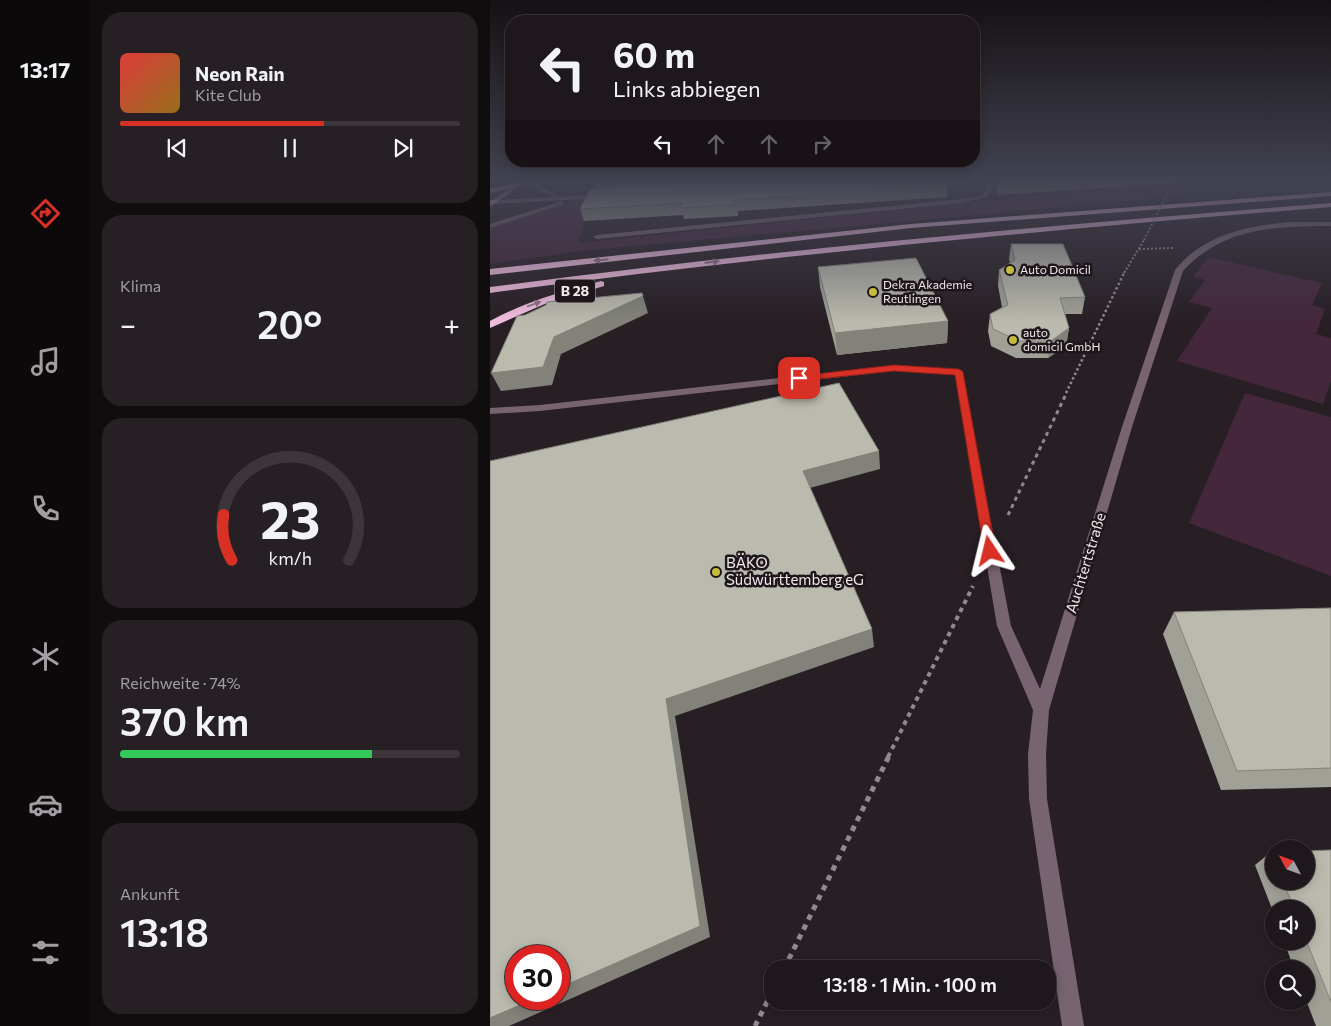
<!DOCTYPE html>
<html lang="de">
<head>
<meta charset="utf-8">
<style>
  :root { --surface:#1e171c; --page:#262025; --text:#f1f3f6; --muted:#a19fa3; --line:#3c363b; --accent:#d93025 }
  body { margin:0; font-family:Commissioner,sans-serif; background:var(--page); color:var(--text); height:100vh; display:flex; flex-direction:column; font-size:19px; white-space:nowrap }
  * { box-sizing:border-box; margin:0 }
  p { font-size:16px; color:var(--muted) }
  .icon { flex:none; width:28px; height:28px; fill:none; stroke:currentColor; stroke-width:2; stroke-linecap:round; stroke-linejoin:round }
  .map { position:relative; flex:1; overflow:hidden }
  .side { display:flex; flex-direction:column; gap:12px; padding:12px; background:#100d0f; width:400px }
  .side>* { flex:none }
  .hud { position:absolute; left:15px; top:15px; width:475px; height:152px; border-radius:20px; box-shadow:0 2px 12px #0003,0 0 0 1px var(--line); background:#1e171c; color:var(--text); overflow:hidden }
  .needle { width:32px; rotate:311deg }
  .fabs { position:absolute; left:775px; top:840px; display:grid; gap:10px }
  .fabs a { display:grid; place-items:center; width:50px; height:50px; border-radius:50%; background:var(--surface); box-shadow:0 2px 12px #0003,0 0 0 1px var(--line); font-size:25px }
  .speed { position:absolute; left:15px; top:945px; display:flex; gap:10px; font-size:25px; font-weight:700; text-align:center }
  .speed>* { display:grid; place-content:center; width:65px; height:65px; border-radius:50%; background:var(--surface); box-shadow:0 2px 12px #0003,0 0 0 1px var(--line); line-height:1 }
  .speed .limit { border:8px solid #d22; background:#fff; color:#111 }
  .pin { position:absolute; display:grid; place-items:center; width:42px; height:42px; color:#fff; margin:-21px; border-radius:10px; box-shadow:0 2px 8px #0006 }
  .me { position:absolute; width:55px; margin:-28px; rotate:350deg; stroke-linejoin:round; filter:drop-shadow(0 0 4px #0008) }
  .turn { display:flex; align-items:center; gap:18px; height:105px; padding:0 25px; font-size:22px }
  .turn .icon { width:65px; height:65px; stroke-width:2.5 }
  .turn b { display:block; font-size:35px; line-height:42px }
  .lanes { display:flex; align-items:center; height:48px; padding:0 25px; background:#0003; justify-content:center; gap:25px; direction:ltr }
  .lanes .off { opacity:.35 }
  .big { font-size:38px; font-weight:600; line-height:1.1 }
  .side .tile { flex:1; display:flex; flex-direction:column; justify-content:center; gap:8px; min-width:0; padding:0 18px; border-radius:20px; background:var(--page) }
  .side .dial { align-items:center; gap:0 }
  .dial svg { height:130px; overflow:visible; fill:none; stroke:var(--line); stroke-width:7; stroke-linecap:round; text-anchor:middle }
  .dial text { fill:var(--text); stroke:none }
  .song { display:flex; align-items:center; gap:15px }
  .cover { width:60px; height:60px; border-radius:8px; background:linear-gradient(135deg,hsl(0 70% 55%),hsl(40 70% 35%)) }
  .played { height:5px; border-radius:2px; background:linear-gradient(90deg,var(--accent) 60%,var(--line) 60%) }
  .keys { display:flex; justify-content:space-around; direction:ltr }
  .heat { display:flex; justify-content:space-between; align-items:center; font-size:28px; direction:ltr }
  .charge { height:8px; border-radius:4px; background:linear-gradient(90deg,#34c759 74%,var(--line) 0) }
  .trip { position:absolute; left:274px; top:960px; width:292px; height:50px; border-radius:20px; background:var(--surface); box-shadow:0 2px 12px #0003,0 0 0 1px var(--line); font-weight:600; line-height:50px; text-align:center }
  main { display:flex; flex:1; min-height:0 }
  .tabs { display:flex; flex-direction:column; width:90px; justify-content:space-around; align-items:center; background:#0c090b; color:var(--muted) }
  .tabs .icon { width:35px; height:35px }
  .tabs .current { color:var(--accent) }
  .tabs b { font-size:22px; color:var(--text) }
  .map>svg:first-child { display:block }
  .green { fill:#44273b }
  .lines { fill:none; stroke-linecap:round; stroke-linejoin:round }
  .path-far4 { stroke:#90898d; stroke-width:2; stroke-dasharray:2 2; stroke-linecap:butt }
  .path-far3 { stroke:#90898d; stroke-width:2.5; stroke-dasharray:2.5 2.5; stroke-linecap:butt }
  .path-far2 { stroke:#90898d; stroke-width:3; stroke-dasharray:4 4; stroke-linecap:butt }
  .path-far1 { stroke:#90898d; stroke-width:4; stroke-dasharray:4.5 4.5; stroke-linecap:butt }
  .path { stroke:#90898d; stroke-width:5; stroke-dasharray:5.5 5.5; stroke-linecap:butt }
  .lane { fill:#786370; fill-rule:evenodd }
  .street { fill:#786370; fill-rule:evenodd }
  .secondary { fill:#a8879d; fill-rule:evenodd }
  .highway { fill:#f1bddf; fill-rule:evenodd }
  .path-bridge { stroke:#90898d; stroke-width:2; stroke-dasharray:2 2; stroke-linecap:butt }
  .wall { fill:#a0a096 }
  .shaded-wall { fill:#82827a }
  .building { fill:#babaae; stroke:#82827a }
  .oneway { fill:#927287 }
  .route { fill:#d93025; stroke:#8d1f18 }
  .poi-dot { fill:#c4bc3d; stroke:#1e161b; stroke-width:2 }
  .labels { text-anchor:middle; stroke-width:5; stroke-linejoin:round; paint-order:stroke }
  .far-poi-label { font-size:12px; fill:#efe9ec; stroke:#1e161b; text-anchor:start }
  .shield { fill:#1e161b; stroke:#b0aaad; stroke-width:1 }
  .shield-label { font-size:14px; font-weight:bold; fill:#efe9ec }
  .poi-label { font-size:15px; fill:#efe9ec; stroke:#1e161b; text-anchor:start }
  .street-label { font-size:15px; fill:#efe9ec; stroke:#1e161b }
</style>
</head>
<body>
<main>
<nav class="tabs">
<b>13:17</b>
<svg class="icon current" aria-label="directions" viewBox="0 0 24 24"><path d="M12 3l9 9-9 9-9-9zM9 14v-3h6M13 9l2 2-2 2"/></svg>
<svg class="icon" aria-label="music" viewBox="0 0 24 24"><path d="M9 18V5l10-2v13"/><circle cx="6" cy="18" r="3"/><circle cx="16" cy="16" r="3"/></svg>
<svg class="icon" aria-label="phone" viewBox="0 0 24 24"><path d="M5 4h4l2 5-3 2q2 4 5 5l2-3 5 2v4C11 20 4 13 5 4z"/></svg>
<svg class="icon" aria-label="climate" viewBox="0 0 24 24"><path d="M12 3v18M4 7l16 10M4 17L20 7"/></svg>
<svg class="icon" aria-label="car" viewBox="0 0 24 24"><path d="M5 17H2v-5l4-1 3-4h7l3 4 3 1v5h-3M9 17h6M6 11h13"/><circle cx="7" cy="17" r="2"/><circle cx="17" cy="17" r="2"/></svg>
<svg class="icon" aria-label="filters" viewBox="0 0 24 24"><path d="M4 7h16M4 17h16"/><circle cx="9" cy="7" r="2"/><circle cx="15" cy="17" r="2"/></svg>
</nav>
<section class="side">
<div class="tile">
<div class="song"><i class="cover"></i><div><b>Neon Rain</b><p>Kite Club</p></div></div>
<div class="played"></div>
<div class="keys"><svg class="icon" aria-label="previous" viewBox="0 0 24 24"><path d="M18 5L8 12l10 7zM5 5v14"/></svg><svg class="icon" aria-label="pause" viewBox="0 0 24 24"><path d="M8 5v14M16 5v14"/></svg><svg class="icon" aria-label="next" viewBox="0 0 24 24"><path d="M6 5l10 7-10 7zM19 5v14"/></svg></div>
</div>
<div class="tile"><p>Klima</p>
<div class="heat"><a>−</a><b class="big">20°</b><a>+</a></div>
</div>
<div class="tile dial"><svg viewBox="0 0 100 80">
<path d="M14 69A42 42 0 1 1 86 69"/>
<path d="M14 69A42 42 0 0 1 9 41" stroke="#d93025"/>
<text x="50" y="56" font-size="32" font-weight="700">23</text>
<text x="50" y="72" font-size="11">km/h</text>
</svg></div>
<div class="tile"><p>Reichweite · 74%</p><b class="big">370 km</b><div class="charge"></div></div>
<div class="tile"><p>Ankunft</p><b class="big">13:18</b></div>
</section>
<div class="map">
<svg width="841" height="1026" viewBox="0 0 841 1026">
  <rect width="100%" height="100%" fill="#281f25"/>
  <g class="green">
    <polygon points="684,180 695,180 685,197 100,250 0,264 0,226 72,203 110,197 100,207 88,243 659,184 681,186"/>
    <polygon points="718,257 832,283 822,305 835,309 826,334 841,338 841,381 833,404 687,361 722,308 699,302 715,280 703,277"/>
    <polygon points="755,393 841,417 841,576 699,523"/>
  </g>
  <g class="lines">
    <g class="path-far4">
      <polyline points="649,249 683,248"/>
      <polyline points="634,273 654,240"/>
    </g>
    <polyline class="path-far3" points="576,393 635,271"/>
    <polyline class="path-far2" points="518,515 577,392"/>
    <polyline class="path-far1" points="398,757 483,586"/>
    <g class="path">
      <polyline points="294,969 399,756"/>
      <polyline points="265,1026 282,992"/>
    </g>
    <polygon class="lane" points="497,180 503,180 503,187 497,197 471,203 107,239 103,237 107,235 471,199 493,195 497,187"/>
    <g class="street">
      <polygon points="39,180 45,180 51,187 68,195 65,197 49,192"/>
      <polygon points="111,195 113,198 4,204 1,202 4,200"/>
      <polygon points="72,201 74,204 0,228 0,224"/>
      <path d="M800,222H841V226C785,226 733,227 693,271L642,427L559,710L556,754L557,799L594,1026H572L539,799L538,754L543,710L507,626L465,375L404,371L50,411L0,414V408L50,405L404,365L472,370L521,626L550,689L632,427L685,270C714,234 757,226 800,222Z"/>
    </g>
    <polygon class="secondary" points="32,180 38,180 0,207 0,202"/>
    <g class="highway">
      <polygon points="30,181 33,185 0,193 0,189"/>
      <polygon points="841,192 841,196 421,228 0,275 0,269 421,224"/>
      <polygon points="0,200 7,200 8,202 0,204"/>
      <path d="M841,203V207C560,230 280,255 0,293V287C280,250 560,225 841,203Z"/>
      <path d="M111,281L114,282V286L57,303L0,328V321C35,302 73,291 111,281Z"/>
    </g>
    <polyline class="path-bridge" points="654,240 681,186"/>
  </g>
  <g class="wall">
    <polygon points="104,180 453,180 457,186 457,197 248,211 248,216 194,219 193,215 94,221 90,209 106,188 104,181"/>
    <polygon points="509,180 713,180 713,181 507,195"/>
    <polygon points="521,244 595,297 592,314 575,314 579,328 576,346 558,358 526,358 501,346 498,331 500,314 512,307 508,286 509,270 520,264 519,259"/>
    <polygon points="328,267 458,321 457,343 347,355 330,287"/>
    <polygon points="841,608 841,787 731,790 673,634 684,612"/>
    <polygon points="841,850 841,1026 826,1026 816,1000 816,969 804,969 794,941 816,941 816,909 784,909 784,914 765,865 781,852 784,852 784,881 816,881"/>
  </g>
  <g class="shaded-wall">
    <polygon points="152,293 158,313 71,354 62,385 11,391 1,373 64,337"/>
    <polygon points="458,321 457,343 347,355 345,333"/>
    <polygon points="579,328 576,346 558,358 561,341"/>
    <polygon points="389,451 390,469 316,489 313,471"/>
    <polygon points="382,629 384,647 185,716 220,937 19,1026 0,1026 0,1018 44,999 69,999 69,988 176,699"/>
  </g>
  <g class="building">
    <polygon points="104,180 129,180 104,181"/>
    <polygon points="266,180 453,180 457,186 245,200 245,204 191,208 192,203 90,209 100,189"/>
    <polygon points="509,180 661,180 508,190"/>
    <polygon points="521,244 573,244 595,297 570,298 579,328 561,341 529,341 503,329 500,314 518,305 509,270 525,260"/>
    <polygon points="426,258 458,321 345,333 328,267"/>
    <polygon points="152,293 153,296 64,337 53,367 1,373 27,316 35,315 56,305 57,302"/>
    <polygon points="349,383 389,451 313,471 382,629 176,699 210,926 69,988 69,956 26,956 26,999 44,999 0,1018 0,461"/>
    <polygon points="841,608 841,768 747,771 684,612"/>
    <polygon points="841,850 841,1002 816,940 816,909 804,909 793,881 816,881 816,851"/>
    <polygon points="781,852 784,852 784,858"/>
  </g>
  <defs><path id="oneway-solid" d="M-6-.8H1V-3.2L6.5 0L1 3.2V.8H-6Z" transform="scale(1.25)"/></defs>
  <g class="oneway">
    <use href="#oneway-solid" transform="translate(111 260) rotate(174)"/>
    <use href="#oneway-solid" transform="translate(222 262) rotate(-7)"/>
    <use href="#oneway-solid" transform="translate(44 304) rotate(-20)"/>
  </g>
  <linearGradient id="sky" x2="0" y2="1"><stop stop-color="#161114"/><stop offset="0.56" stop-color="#424251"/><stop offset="1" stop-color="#424251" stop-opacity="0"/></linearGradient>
  <rect width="841" height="323" fill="url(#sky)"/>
  <polygon class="route" points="404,365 469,369 473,372 506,551 505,554 500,555 494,551 465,375 404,371 309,381 304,378 309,376"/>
  <g class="poi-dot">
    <circle cx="520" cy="270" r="5"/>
    <circle cx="383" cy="292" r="5"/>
    <circle cx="523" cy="340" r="5"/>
    <circle cx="226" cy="572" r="5"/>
  </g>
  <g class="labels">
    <g class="far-poi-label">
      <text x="530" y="274">Auto Domicil</text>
      <text x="393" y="289">Dekra Akademie<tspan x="393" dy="14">Reutlingen</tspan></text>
      <text x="533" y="337">auto<tspan x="533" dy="14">domicil GmbH</tspan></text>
    </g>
    <rect class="shield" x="65" y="279.5" width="40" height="23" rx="4"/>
    <g class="shield-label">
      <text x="85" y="296">B 28</text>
    </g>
    <g class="poi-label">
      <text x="236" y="568">BÄKO<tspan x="236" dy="17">Südwürttemberg eG</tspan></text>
    </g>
    <g class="street-label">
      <text transform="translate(596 563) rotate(-73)" y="5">Auchtertstraße</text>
    </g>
  </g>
</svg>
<div class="fabs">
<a><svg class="needle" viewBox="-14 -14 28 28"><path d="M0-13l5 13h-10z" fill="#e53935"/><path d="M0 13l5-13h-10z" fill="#a19fa3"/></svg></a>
<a><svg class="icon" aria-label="sound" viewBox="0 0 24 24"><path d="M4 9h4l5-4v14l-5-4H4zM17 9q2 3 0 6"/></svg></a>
<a><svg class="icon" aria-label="search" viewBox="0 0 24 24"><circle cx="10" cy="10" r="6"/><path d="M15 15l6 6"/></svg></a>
</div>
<div class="speed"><div class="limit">30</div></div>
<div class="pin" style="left:309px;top:378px;background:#d93025"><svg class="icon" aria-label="arrive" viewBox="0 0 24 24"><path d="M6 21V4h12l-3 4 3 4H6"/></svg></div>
<svg class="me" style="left:500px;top:551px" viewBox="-20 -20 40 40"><path d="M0-17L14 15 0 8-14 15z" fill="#d93025" stroke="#fff" stroke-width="4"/></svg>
<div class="trip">13:18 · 1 Min. · 100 m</div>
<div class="hud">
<div class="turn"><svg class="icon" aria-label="left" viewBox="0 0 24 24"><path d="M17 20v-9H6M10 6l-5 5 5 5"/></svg><div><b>60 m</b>Links abbiegen</div></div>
<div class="lanes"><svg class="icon" aria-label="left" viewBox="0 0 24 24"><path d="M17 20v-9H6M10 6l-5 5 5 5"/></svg><svg class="icon off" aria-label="ahead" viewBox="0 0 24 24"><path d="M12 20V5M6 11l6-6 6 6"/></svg><svg class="icon off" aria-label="ahead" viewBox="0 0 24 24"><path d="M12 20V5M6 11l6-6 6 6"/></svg><svg class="icon off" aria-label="right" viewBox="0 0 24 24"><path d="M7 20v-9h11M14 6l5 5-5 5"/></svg></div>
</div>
</div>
</main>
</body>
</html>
